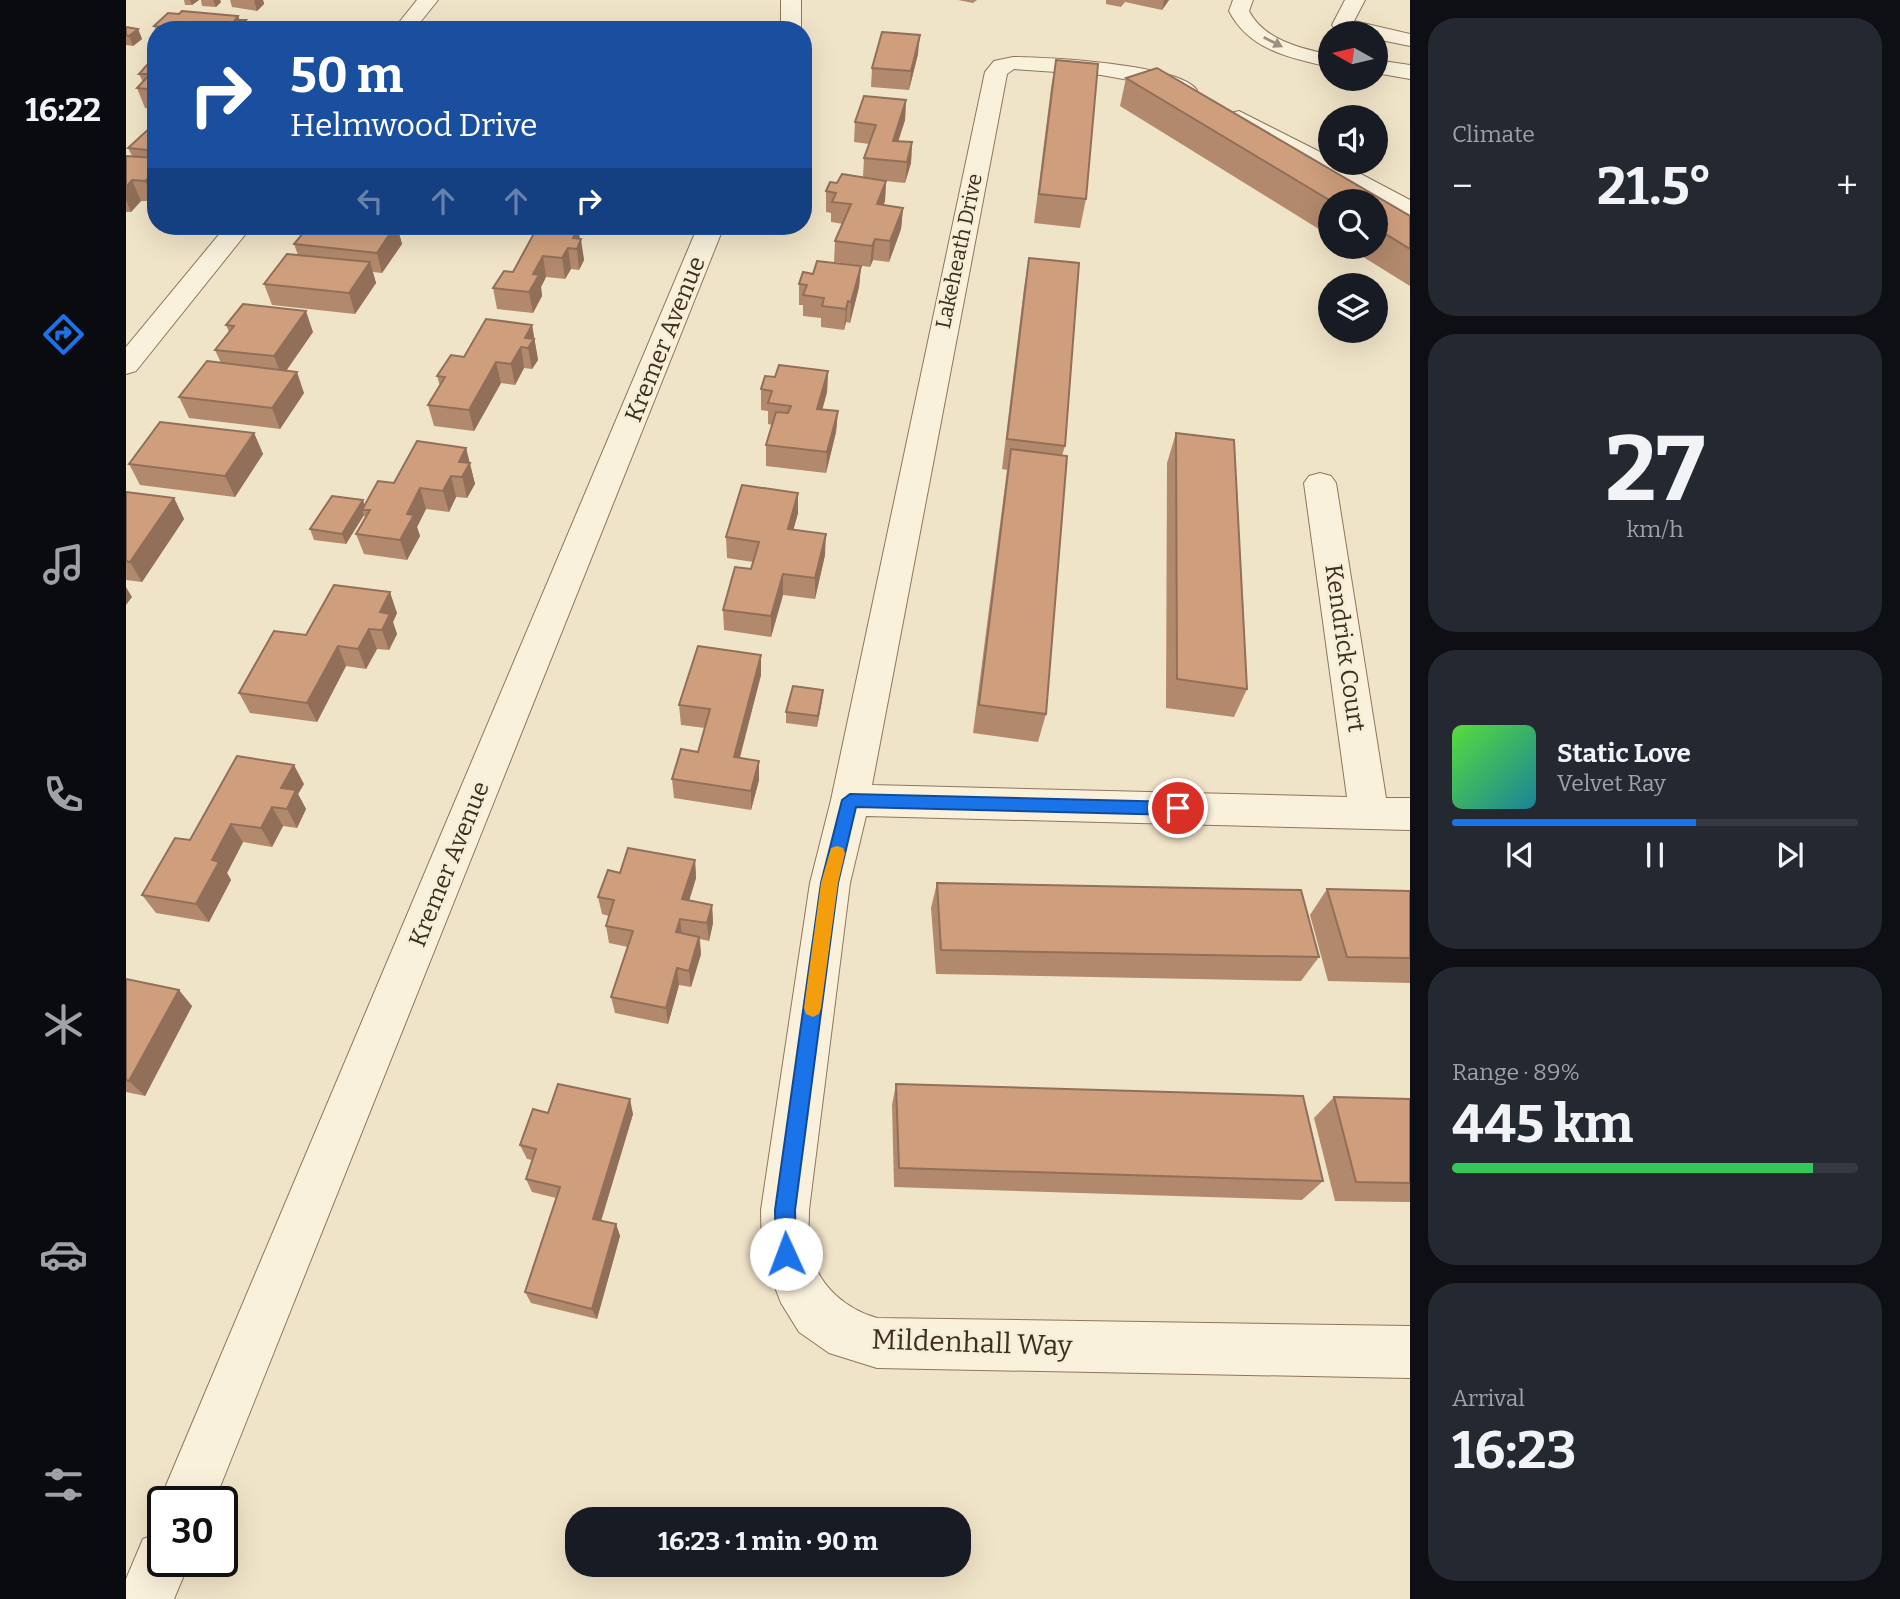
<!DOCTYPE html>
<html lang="en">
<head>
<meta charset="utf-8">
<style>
  :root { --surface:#171b24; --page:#242831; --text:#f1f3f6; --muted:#9ea1a6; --line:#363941; --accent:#1a73e8 }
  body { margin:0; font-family:Bitter,serif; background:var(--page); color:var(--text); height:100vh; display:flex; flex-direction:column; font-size:26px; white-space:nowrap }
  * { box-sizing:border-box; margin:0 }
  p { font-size:23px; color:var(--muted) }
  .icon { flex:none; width:38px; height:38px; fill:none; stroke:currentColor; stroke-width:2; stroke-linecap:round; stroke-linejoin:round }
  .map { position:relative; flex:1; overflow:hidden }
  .drawer { display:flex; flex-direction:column; gap:18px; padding:18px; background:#0d0f14; width:490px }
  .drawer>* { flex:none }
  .top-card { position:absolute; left:21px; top:21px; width:665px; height:214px; border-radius:28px; box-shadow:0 7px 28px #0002; background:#1a4fa0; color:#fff; overflow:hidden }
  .needle { width:46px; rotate:278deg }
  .tools { position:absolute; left:1192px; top:21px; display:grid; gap:14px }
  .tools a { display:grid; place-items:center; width:70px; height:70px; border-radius:50%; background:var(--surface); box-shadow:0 7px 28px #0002; font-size:35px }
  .speed { position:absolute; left:21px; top:1486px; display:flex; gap:14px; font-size:35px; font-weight:700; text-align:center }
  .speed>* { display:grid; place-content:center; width:91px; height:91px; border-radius:50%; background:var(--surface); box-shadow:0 7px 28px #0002; line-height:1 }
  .speed .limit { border:4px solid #111; border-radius:10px; background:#fff; color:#111 }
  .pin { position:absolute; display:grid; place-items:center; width:60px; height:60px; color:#fff; margin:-30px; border:4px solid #fff; border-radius:50%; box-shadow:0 2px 7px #0007 }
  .me { position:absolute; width:77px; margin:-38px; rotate:358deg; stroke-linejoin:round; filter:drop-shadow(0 0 5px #0008) }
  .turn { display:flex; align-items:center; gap:24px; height:147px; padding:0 28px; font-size:32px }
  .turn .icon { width:91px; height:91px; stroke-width:2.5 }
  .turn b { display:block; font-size:49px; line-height:60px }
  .lanes { display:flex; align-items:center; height:66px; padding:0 28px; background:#0003; justify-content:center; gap:35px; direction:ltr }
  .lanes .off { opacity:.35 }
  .big { font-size:52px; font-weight:700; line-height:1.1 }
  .drawer .tile { flex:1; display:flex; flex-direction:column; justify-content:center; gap:10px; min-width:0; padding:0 24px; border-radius:28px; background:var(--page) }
  .drawer .dial { align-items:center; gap:0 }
  .dial b { font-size:91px; line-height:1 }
  .song { display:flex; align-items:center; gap:21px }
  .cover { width:84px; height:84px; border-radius:10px; background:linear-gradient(135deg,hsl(110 70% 55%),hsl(190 70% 35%)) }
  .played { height:7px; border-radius:4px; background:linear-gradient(90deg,var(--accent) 60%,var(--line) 60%) }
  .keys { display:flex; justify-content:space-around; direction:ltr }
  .heat { display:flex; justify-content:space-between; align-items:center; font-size:38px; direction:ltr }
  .charge { height:10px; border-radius:5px; background:linear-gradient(90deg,#34c759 89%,var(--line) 0) }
  .trip { position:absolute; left:439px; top:1507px; width:406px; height:70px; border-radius:28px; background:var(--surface); box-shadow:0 7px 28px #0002; font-weight:700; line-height:70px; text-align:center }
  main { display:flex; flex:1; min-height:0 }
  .dock { display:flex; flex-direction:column; width:126px; justify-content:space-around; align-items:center; background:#090b0e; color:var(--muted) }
  .dock .icon { width:49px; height:49px }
  .dock .selected { color:var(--accent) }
  .dock b { font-size:32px; color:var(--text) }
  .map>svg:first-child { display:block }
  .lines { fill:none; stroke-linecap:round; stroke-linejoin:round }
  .minor-casing { stroke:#8d765c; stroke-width:2 }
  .minor { fill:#faf1dc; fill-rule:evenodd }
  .wall { fill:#b2896c }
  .shaded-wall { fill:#916f58 }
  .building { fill:#cf9f7d; stroke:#916f58; stroke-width:2 }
  .oneway { fill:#9c907e }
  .route { fill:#1a73e8; stroke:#114b97; stroke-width:2 }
  .slow { fill:#f59e0b }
  .labels { text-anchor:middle; stroke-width:5; stroke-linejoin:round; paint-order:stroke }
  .far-street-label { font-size:21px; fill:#3d2e20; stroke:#f7eed8 }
  .street-label { font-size:24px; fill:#3d2e20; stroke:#f7eed8 }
  .near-street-label { font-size:28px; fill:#3d2e20; stroke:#f7eed8 }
</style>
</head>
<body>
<main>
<nav class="dock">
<b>16:22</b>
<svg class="icon selected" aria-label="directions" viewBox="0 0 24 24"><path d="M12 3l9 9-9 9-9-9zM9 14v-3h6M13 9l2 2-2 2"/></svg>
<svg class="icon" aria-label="music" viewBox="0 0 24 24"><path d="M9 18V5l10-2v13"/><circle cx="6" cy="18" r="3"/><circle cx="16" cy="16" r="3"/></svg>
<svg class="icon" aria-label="phone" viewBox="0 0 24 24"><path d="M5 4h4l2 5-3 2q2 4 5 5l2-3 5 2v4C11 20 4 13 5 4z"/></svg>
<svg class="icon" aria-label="climate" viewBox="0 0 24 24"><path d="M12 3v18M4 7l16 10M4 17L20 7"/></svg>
<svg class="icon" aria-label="car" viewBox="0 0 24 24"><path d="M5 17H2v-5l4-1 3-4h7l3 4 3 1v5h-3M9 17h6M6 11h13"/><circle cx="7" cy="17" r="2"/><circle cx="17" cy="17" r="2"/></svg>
<svg class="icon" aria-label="filters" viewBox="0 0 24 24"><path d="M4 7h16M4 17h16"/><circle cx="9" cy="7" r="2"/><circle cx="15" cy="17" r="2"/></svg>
</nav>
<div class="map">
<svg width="1284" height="1599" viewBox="0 0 1284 1599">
  <rect width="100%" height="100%" fill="#f0e4c8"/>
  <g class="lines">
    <g class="minor-casing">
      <g id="minor">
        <polygon points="291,0 312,0 288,30 267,30"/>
        <rect x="655" y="0" width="20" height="30"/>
        <path d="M1107,0H1127L1123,11C1138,40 1174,48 1204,55V67C1164,58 1123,50 1103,11Z"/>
        <polygon points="1219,0 1239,0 1228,21 1284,34 1284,46 1250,39 1250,33 1225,33 1209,29 1206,25"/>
        <path d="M887,57C920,57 1053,64 1071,90L1068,95L1060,97L1014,82L975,75L888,69L881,74L746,785L1221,797L1178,483L1183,476L1194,473L1205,476L1210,483L1260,798H1284V830L740,816L724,883L683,1210C683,1224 681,1242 685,1255C694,1287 720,1309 751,1318L1284,1326V1378L751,1368L703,1353L673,1332L655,1303L636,1254L635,1210L684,883L705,800L859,72L868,61Z"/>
        <polygon points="1250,60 1284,65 1284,79 1250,73"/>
        <polygon points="1113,111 1204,157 1204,163 1214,163 1284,200 1284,217 1275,215 1105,123 1102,118 1105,113"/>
        <polygon points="100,226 126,226 10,371 0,374 0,347"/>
        <polygon points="572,226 598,226 88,1502 37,1502 37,1512 33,1502 41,1483"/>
        <polygon points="37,1531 37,1561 64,1561 48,1599 0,1599 0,1579 17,1539"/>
      </g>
    </g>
    <use href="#minor" class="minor"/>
  </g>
  <g class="wall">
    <polygon points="58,0 73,0 66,5 59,5"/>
    <polygon points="75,0 94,0 95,2 90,7 76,6"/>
    <polygon points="104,0 137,0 138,4 131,11 106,7"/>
    <polygon points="832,0 851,0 847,3"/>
    <polygon points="980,0 1043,0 1036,10 999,2 995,7 980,4"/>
    <polygon points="112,16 114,20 120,20 123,30 30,30 30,31 28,26"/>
    <polygon points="0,27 12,29 16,39 7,46 0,45"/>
    <polygon points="792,54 783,90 745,87 746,68"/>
    <polygon points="930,60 960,199 954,228 908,223 925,88"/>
    <polygon points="30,65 30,109 19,108 11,88 17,82 13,74"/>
    <polygon points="1000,78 1284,216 1284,286 1221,247 1250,247 1250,201 1204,201 1204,236 994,106"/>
    <polygon points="780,100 779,120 772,141 786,142 785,163 779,183 760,181 759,201 757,205 777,208 775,229 763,262 747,260 744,267 708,262 709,241 717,224 705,222 705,213 700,212 700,191 711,183 737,177 738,158 743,144 728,142 729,122"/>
    <polygon points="30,126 30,199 27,201 15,201 5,212 0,212 0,156 6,156 2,148"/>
    <polygon points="183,226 271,226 276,244 256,273 247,272 250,283 229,314 146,305 138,284 172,255 168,244"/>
    <polygon points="452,228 458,260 453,270 445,269 439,279 420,277 415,287 416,296 407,313 371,309 367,288 387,272"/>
    <polygon points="903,258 939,446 936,456 920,714 912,742 847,733 881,470 876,469 898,288"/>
    <polygon points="735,266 733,287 724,323 720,322 718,330 695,327 695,318 677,316 677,305 673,305 673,284 687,274"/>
    <polygon points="100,325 187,332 160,370 178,393 154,429 63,418 53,397 95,363 89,350 103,332"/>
    <polygon points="406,325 412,360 406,369 398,368 389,385 375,383 348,431 308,426 302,405 314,386 311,376 338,357"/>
    <polygon points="702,371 701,392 696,409 712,411 710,432 700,473 640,466 640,445 646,425 642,424 642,411 635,410 635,389 649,377"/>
    <polygon points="128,433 137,454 109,497 14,485 3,464"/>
    <polygon points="1050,433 1121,689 1108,717 1040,708 1041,463"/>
    <polygon points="340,448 349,484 341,498 330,497 323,512 300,509 291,527 294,536 281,560 238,554 230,534 239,518 238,515 220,544 188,540 184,529 238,505"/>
    <polygon points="0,492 48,498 58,519 16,582 0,580"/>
    <polygon points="672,513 667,530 699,555 689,599 657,595 645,637 598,630 597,610 625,569 627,562 601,558 600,537"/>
    <polygon points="271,613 267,622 271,634 263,650 251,649 240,669 220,666 191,722 124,713 113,693 180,635"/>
    <polygon points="635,675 613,758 633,761 633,780 625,810 548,798 546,779 572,752 579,728 555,725 553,705"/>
    <polygon points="696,700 691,727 660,723 660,712"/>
    <polygon points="178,784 172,794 180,809 171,828 157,826 146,847 117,842 101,873 105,880 83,922 30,913 16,895 64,840"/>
    <polygon points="569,860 570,878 563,901 586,905 587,923 583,941 574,939 575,954 565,987 553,985 542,1024 489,1013 485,997 502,947 483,943 480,926 483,916 476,914 472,897 494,873"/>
    <polygon points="811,883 1193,957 1175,981 810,974 805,908"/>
    <polygon points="1201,889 1284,891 1284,983 1202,981 1184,915"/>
    <polygon points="0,979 66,1006 19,1096 0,1092"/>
    <polygon points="770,1084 1197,1181 1176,1200 768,1187 766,1105"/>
    <polygon points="1208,1097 1284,1099 1284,1202 1209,1201 1188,1118"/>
    <polygon points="422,1113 507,1114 475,1221 490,1224 494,1236 471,1319 405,1303 399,1292 430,1198 406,1192 400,1179 406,1160 401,1159 394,1145"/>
  </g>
  <g class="shaded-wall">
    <polygon points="64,0 73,0 66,5"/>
    <polygon points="87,0 94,0 95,2 90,7"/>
    <polygon points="129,0 137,0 138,4 131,11 128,1"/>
    <polygon points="1038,0 1043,0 1036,10"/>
    <polygon points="112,16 115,25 120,20 123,30 110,30 109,20"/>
    <polygon points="12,29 16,39 7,46 3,36"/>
    <polygon points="794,35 792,54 783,90 785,71"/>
    <polygon points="780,100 779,120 766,161 767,141"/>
    <polygon points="786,142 785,163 779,183 781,162"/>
    <polygon points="30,171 30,199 27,201 19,181"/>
    <polygon points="6,180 15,201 5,212 0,200 0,187"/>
    <polygon points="760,181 759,201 749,225 751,204"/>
    <polygon points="777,208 775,229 763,262 764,241"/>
    <polygon points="269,226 271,226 276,244 256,273 251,253"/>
    <polygon points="452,228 454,242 455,239 458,260 453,270 451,249 447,238"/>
    <polygon points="749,239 747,260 744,267 746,246"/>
    <polygon points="442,248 445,269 439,279 436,258"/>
    <polygon points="417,256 420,277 415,287 416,296 407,313 403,292 407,274"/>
    <polygon points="244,262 250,283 229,314 223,293"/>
    <polygon points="735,266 733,287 724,323 725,302"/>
    <polygon points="722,301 720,322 718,330 720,309"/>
    <polygon points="180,311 187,332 156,377 148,356"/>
    <polygon points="406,325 412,360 406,369 402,348 399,338"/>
    <polygon points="395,347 398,368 389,385 385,364"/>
    <polygon points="370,362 375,383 348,431 343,410"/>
    <polygon points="702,371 701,392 691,430 691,409"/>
    <polygon points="171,372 178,393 154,429 146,408"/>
    <polygon points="712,411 710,432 700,473 701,452"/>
    <polygon points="128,433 137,454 109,497 99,476"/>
    <polygon points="340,448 349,484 341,498 333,462"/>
    <polygon points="325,476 330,497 323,512 317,491"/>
    <polygon points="294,488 300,509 291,527 294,536 281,560 274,540 281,514"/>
    <polygon points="672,493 672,513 662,550 662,529"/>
    <polygon points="48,498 58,519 16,582 4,562"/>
    <polygon points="237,500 240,510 236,510 238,515 220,544 216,534"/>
    <polygon points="700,534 699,555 689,599 689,578"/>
    <polygon points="657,574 657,595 645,637 645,616"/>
    <polygon points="0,587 6,597 0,605"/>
    <polygon points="264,592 271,613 267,622 271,634 263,650 256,630 254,612"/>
    <polygon points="243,629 251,649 240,669 232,649"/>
    <polygon points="212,646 220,666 191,722 181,703"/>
    <polygon points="635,655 635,675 609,777 608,757"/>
    <polygon points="697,690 696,700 691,727 692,716"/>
    <polygon points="633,761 633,780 625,810 625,791"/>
    <polygon points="168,765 178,784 172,794 180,809 171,828 161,809 155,788"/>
    <polygon points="146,807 157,826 146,847 135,828"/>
    <polygon points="105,824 117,842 101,873 105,880 83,922 70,904 86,860"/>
    <polygon points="569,860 570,878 558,917 556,899"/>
    <polygon points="586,905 587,923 583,941 581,923"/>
    <polygon points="554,919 556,936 550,932"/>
    <polygon points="573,937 575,954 565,987 563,971"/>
    <polygon points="551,968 553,985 542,1024 540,1008"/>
    <polygon points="53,990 66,1006 19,1096 3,1081"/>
    <polygon points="504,1099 507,1114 472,1231 467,1219"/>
    <polygon points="490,1224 494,1236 471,1319 466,1309"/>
  </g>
  <g class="building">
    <polygon points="56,11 112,16 109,20 120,20 110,30 35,30 38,27 28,26 42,13 53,14"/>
    <polygon points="0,27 12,29 3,36 0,35"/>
    <polygon points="756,32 794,35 785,71 746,68"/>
    <polygon points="930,60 972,64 960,199 913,194"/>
    <polygon points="21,65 30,65 30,90 11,88 24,74 13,74"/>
    <polygon points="1031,68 1284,216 1284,249 1250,228 1250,201 1205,201 1000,78"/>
    <polygon points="738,96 780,100 767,141 786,142 781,162 738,158 750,125 729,122"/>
    <polygon points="26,126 30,126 30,151 2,148"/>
    <polygon points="0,156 30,158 30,171 19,181 6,180 0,187"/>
    <polygon points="716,174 760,181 751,204 777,208 764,241 749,239 746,246 709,241 725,204 706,202 710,193 700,191 704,182 711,183"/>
    <polygon points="183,226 269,226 251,253 168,244"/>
    <polygon points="412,226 431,226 452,228 447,238 455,239 451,249 442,248 436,258 417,256 407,274 413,275 403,292 367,288 378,271 387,272"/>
    <polygon points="161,254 244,262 223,293 138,284"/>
    <polygon points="903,258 953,263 939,446 881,439"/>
    <polygon points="691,261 735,266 725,302 722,301 720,309 696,306 698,298 677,295 681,285 673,284 677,272 687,274"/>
    <polygon points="117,304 180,311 148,356 89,350 108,326 100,325"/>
    <polygon points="360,319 406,325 399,338 408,339 402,348 395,347 385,364 370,362 343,410 302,405 319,377 311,376 325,355 338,357"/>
    <polygon points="81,361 171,372 146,408 53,397"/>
    <polygon points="653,365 702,371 691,409 712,411 701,452 640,445 650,412 662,413 665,406 642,403 646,391 635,389 639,376 649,377"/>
    <polygon points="34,422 128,433 99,476 3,464"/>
    <polygon points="1050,433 1108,440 1121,689 1051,679"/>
    <polygon points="291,441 340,448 333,462 344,463 336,477 325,476 317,491 294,488 281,514 288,515 274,540 230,534 244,510 236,510 252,481 268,483"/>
    <polygon points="885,449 941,456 920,714 853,705"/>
    <polygon points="616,485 672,493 662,529 700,534 689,578 657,574 645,616 597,610 609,567 625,569 633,542 600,537"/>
    <polygon points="0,492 48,498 4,562 0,561"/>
    <polygon points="206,496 237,500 216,534 184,529"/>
    <polygon points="208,585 264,592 254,612 264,614 256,630 243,629 232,649 212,646 181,703 113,693 148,631 180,635"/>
    <polygon points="572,646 635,655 608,757 633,761 625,791 546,779 555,749 572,752 584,709 553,705"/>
    <polygon points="667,686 697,690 692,716 660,712"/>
    <polygon points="111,756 168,765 155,788 170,790 161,809 146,807 135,828 105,824 86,860 93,862 70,904 16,895 49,838 64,840"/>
    <polygon points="502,848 569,860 556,899 586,905 581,923 554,919 550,932 573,937 563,971 551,968 540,1008 485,997 507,931 480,926 488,900 472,897 482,870 494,873"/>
    <polygon points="811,883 1175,890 1193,957 815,950"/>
    <polygon points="1201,889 1284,891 1284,958 1221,957"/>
    <polygon points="0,979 53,990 3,1081 0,1080"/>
    <polygon points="432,1084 504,1099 467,1219 490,1224 466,1309 399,1292 434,1187 400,1179 410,1149 394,1145 407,1109 422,1113"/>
    <polygon points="770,1084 1177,1096 1197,1181 773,1168"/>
    <polygon points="1208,1097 1284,1099 1284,1183 1230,1182"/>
  </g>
  <defs><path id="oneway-solid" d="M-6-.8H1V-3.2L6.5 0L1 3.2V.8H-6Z" transform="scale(1.75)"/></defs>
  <use class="oneway" href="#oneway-solid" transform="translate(1147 42) rotate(27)"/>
  <polygon class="route" points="724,794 1052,802 1060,808 1052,815 730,807 712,883 669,1210 670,1254 667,1261 660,1264 653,1261 650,1254 649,1210 695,883 716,800"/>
  <polygon class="slow" points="711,846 717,848 719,853 712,883 695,1008 693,1014 687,1017 680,1014 678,1008 695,883 705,848"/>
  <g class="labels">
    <g class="far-street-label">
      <text transform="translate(833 251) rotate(-78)" y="7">Lakeheath Drive</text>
    </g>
    <g class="street-label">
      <text transform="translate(539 339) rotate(-68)" y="8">Kremer Avenue</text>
      <text transform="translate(1219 648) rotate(82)" y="8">Kendrick Court</text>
      <text transform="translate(323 864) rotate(-68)" y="8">Kremer Avenue</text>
    </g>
    <g class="near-street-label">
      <text transform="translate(846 1342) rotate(2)" y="10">Mildenhall Way</text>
    </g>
  </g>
</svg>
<div class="tools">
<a><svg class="needle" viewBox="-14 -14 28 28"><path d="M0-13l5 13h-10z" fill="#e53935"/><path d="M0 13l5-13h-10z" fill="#9ea1a6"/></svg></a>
<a><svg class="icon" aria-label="sound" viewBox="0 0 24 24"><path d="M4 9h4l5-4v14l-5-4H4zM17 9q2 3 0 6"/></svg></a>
<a><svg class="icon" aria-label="search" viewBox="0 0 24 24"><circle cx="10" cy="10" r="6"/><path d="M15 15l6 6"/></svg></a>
<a><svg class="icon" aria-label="layers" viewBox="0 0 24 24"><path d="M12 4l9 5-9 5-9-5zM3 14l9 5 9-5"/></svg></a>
</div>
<div class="speed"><div class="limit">30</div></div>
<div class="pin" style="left:1052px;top:808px;background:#d93025"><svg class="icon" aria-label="arrive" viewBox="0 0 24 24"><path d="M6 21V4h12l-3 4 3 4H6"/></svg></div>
<svg class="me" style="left:660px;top:1254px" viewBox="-20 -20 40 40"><circle r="19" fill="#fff"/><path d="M0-13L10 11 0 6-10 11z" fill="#1a73e8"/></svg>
<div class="trip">16:23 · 1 min · 90 m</div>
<div class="top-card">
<div class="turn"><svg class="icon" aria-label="right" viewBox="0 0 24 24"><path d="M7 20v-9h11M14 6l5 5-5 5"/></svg><div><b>50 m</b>Helmwood Drive</div></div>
<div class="lanes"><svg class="icon off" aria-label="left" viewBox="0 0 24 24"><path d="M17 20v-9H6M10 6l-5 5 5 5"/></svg><svg class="icon off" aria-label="ahead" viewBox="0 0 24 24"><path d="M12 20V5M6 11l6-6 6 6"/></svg><svg class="icon off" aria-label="ahead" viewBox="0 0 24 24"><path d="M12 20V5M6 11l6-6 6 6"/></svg><svg class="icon" aria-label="right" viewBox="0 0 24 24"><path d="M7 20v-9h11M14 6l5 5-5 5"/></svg></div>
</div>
</div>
<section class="drawer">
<div class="tile"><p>Climate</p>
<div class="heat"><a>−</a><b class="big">21.5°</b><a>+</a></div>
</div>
<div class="tile dial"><b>27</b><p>km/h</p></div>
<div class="tile">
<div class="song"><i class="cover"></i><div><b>Static Love</b><p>Velvet Ray</p></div></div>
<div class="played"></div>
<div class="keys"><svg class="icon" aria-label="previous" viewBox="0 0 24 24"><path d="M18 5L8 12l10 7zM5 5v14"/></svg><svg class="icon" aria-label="pause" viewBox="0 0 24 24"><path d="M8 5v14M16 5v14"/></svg><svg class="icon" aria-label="next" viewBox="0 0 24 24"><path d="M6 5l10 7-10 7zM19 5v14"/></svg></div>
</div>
<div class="tile"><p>Range · 89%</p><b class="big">445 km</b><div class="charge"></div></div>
<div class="tile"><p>Arrival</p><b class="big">16:23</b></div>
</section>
</main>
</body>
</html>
